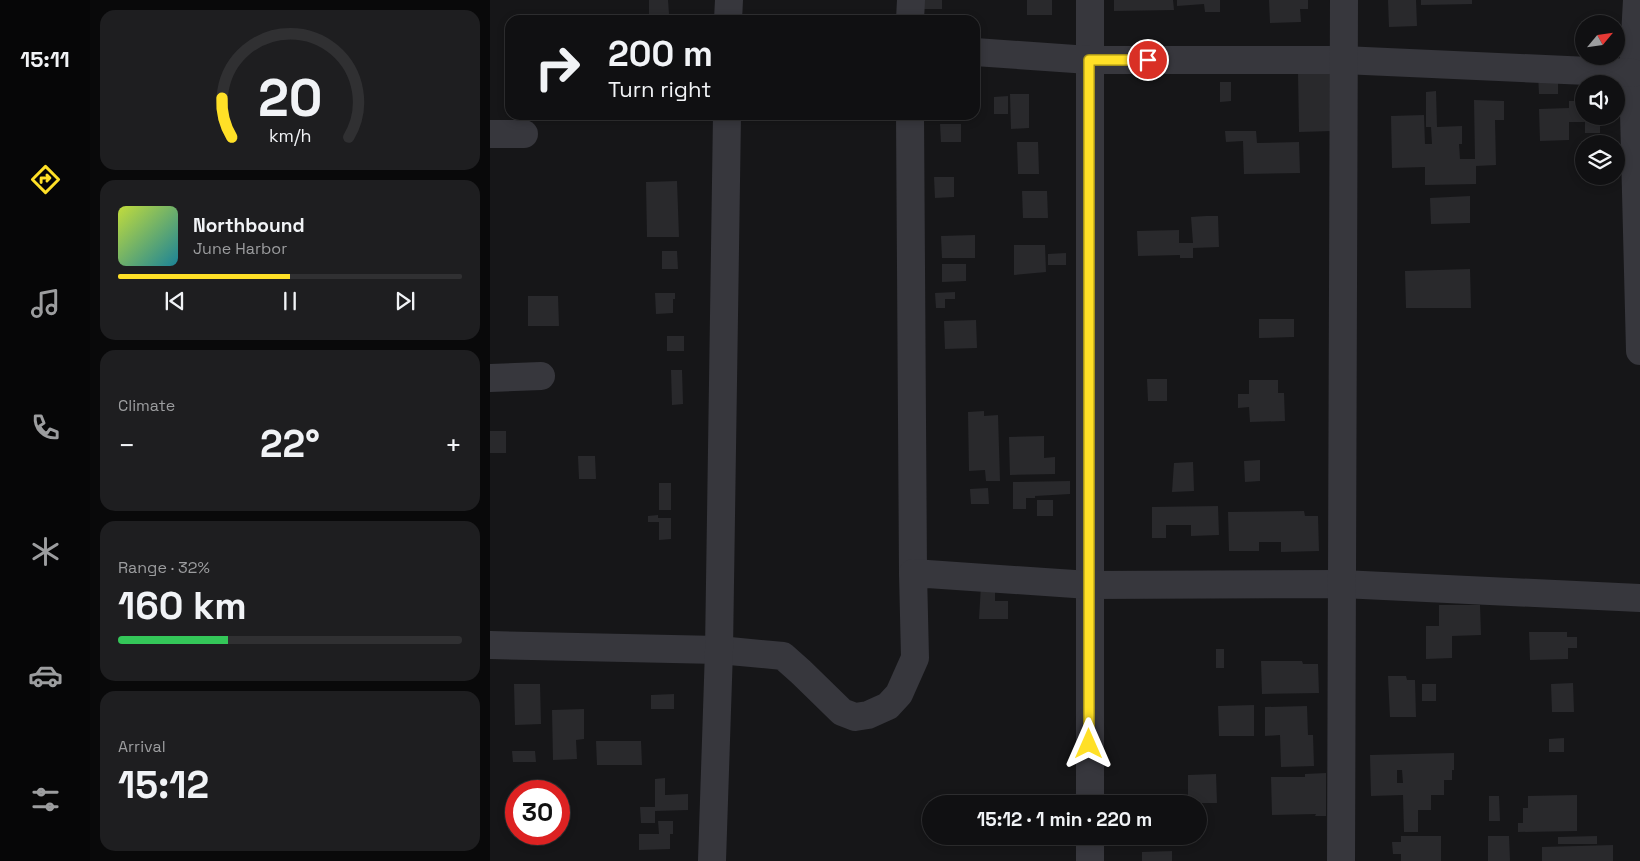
<!DOCTYPE html>
<html lang="en">
<head>
<meta charset="utf-8">
<style>
  :root { --surface:#101012; --page:#1e1e20; --text:#f1f3f6; --muted:#9c9d9f; --line:#303032; --accent:#ffe027 }
  body { margin:0; font-family:"Space Grotesk",sans-serif; background:var(--page); color:var(--text); height:100vh; display:flex; flex-direction:column; font-size:19px; white-space:nowrap }
  * { box-sizing:border-box; margin:0 }
  p { font-size:16px; color:var(--muted) }
  .icon { flex:none; width:28px; height:28px; fill:none; stroke:currentColor; stroke-width:2; stroke-linecap:round; stroke-linejoin:round }
  .map { position:relative; flex:1; overflow:hidden }
  .panel { display:flex; flex-direction:column; gap:10px; padding:10px; background:#09090a; width:400px }
  .panel>* { flex:none }
  .hud { position:absolute; left:15px; top:15px; width:475px; height:105px; border-radius:15px; box-shadow:0 2px 8px #0003,0 0 0 1px var(--line); background:#101012; color:var(--text); overflow:hidden }
  .needle { width:32px; rotate:61deg }
  .tools { position:absolute; left:1085px; top:15px; display:grid; gap:10px }
  .tools a { display:grid; place-items:center; width:50px; height:50px; border-radius:50%; background:var(--surface); box-shadow:0 2px 8px #0003,0 0 0 1px var(--line); font-size:25px }
  .speed { position:absolute; left:15px; top:780px; display:flex; gap:10px; font-size:25px; font-weight:700; text-align:center }
  .speed>* { display:grid; place-content:center; width:65px; height:65px; border-radius:50%; background:var(--surface); box-shadow:0 2px 8px #0003,0 0 0 1px var(--line); line-height:1 }
  .speed .limit { border:8px solid #d22; background:#fff; color:#111 }
  .pin { position:absolute; display:grid; place-items:center; width:42px; height:42px; color:#fff; margin:-21px; border:2px solid #fff; border-radius:50%; box-shadow:0 1px 5px #0007 }
  .me { position:absolute; width:55px; margin:-28px; rotate:0deg; stroke-linejoin:round; filter:drop-shadow(0 0 4px #0008) }
  .turn { display:flex; align-items:center; gap:18px; height:105px; padding:0 20px; font-size:22px }
  .turn .icon { width:65px; height:65px; stroke-width:2.5 }
  .turn b { display:block; font-size:35px; line-height:42px }
  .big { font-size:38px; font-weight:700; line-height:1.1 }
  .panel .card { flex:1; display:flex; flex-direction:column; justify-content:center; gap:8px; min-width:0; padding:0 18px; border-radius:15px; background:var(--page) }
  .panel .dial { align-items:center; gap:0 }
  .dial svg { height:130px; overflow:visible; fill:none; stroke:var(--line); stroke-width:7; stroke-linecap:round; text-anchor:middle }
  .dial text { fill:var(--text); stroke:none }
  .song { display:flex; align-items:center; gap:15px }
  .cover { width:60px; height:60px; border-radius:8px; background:linear-gradient(135deg,hsl(70 70% 55%),hsl(190 70% 35%)) }
  .played { height:5px; border-radius:2px; background:linear-gradient(90deg,var(--accent) 50%,var(--line) 50%) }
  .keys { display:flex; justify-content:space-around; direction:ltr }
  .heat { display:flex; justify-content:space-between; align-items:center; font-size:28px; direction:ltr }
  .charge { height:8px; border-radius:4px; background:linear-gradient(90deg,#34c759 32%,var(--line) 0) }
  .trip { position:absolute; left:432px; top:795px; width:285px; height:50px; border-radius:25px; background:var(--surface); box-shadow:0 2px 8px #0003,0 0 0 1px var(--line); font-weight:700; line-height:50px; text-align:center }
  main { display:flex; flex:1; min-height:0 }
  .menu { display:flex; flex-direction:column; width:90px; justify-content:space-around; align-items:center; background:#060607; color:var(--muted) }
  .menu .icon { width:35px; height:35px }
  .menu .selected { color:var(--accent) }
  .menu b { font-size:22px; color:var(--text) }
  .map>svg:first-child { display:block }
  .building { fill:#29292c; fill-rule:evenodd }
  .lines { fill:none; stroke-linecap:round; stroke-linejoin:round }
  .street { stroke:#37373d; stroke-width:28 }
  .route-casing { stroke:#a69219; stroke-width:12 }
  .route { stroke:#ffe027; stroke-width:9 }
</style>
</head>
<body>
<main>
<nav class="menu">
<b>15:11</b>
<svg class="icon selected" aria-label="directions" viewBox="0 0 24 24"><path d="M12 3l9 9-9 9-9-9zM9 14v-3h6M13 9l2 2-2 2"/></svg>
<svg class="icon" aria-label="music" viewBox="0 0 24 24"><path d="M9 18V5l10-2v13"/><circle cx="6" cy="18" r="3"/><circle cx="16" cy="16" r="3"/></svg>
<svg class="icon" aria-label="phone" viewBox="0 0 24 24"><path d="M5 4h4l2 5-3 2q2 4 5 5l2-3 5 2v4C11 20 4 13 5 4z"/></svg>
<svg class="icon" aria-label="climate" viewBox="0 0 24 24"><path d="M12 3v18M4 7l16 10M4 17L20 7"/></svg>
<svg class="icon" aria-label="car" viewBox="0 0 24 24"><path d="M5 17H2v-5l4-1 3-4h7l3 4 3 1v5h-3M9 17h6M6 11h13"/><circle cx="7" cy="17" r="2"/><circle cx="17" cy="17" r="2"/></svg>
<svg class="icon" aria-label="filters" viewBox="0 0 24 24"><path d="M4 7h16M4 17h16"/><circle cx="9" cy="7" r="2"/><circle cx="15" cy="17" r="2"/></svg>
</nav>
<section class="panel">
<div class="card dial"><svg viewBox="0 0 100 80">
<path d="M14 69A42 42 0 1 1 86 69"/>
<path d="M14 69A42 42 0 0 1 8 45" stroke="#ffe027"/>
<text x="50" y="56" font-size="32" font-weight="700">20</text>
<text x="50" y="72" font-size="11">km/h</text>
</svg></div>
<div class="card">
<div class="song"><i class="cover"></i><div><b>Northbound</b><p>June Harbor</p></div></div>
<div class="played"></div>
<div class="keys"><svg class="icon" aria-label="previous" viewBox="0 0 24 24"><path d="M18 5L8 12l10 7zM5 5v14"/></svg><svg class="icon" aria-label="pause" viewBox="0 0 24 24"><path d="M8 5v14M16 5v14"/></svg><svg class="icon" aria-label="next" viewBox="0 0 24 24"><path d="M6 5l10 7-10 7zM19 5v14"/></svg></div>
</div>
<div class="card"><p>Climate</p>
<div class="heat"><a>−</a><b class="big">22°</b><a>+</a></div>
</div>
<div class="card"><p>Range · 32%</p><b class="big">160 km</b><div class="charge"></div></div>
<div class="card"><p>Arrival</p><b class="big">15:12</b></div>
</section>
<div class="map">
<svg width="1150" height="861" viewBox="0 0 1150 861">
  <rect width="100%" height="100%" fill="#161618"/>
  <g class="building">
    <polygon points="159,0 178,0 179,14 159,15"/>
    <rect x="425" y="0" width="27" height="9"/>
    <rect x="537" y="0" width="25" height="15"/>
    <polygon points="624,0 683,0 684,10 624,11"/>
    <polygon points="687,0 730,0 730,12 715,12 714,4 687,6"/>
    <polygon points="779,0 818,0 818,9 810,9 811,22 780,23"/>
    <polygon points="898,0 926,0 927,26 899,27"/>
    <polygon points="931,0 982,0 982,4 931,5"/>
    <polygon points="840,71 842,131 809,132 808,72"/>
    <polygon points="1068,73 1068,94 1049,94 1048,74"/>
    <polygon points="730,82 741,82 741,101 730,102"/>
    <polygon points="946,91 947,127 972,126 972,144 969,144 970,159 985,159 984,100 1014,101 1014,120 1005,120 1006,165 986,166 986,184 935,185 935,167 902,168 901,116 934,115 935,144 942,144 941,127 936,127 936,92"/>
    <polygon points="520,94 539,94 539,128 521,129"/>
    <polygon points="518,96 518,114 504,114 504,97"/>
    <polygon points="1079,101 1094,101 1094,116 1110,116 1110,133 1095,133 1095,122 1079,122 1079,140 1050,141 1049,109 1079,108"/>
    <polygon points="450,124 471,124 471,142 451,142"/>
    <polygon points="735,131 766,131 767,143 809,142 810,173 754,174 753,141 736,142"/>
    <polygon points="527,142 548,142 549,174 528,174"/>
    <polygon points="444,177 464,177 464,197 445,198"/>
    <polygon points="187,181 189,237 157,237 156,182"/>
    <polygon points="532,191 557,191 558,218 533,218"/>
    <polygon points="980,196 980,223 941,224 940,198"/>
    <polygon points="716,216 728,216 729,247 703,248 703,258 690,258 690,255 648,256 647,231 689,230 689,243 703,243 701,217"/>
    <polygon points="485,235 485,258 452,258 451,236"/>
    <polygon points="524,245 555,245 556,272 524,275"/>
    <polygon points="172,251 187,251 188,269 172,269"/>
    <polygon points="576,253 576,265 558,265 558,254"/>
    <polygon points="452,264 476,264 476,281 452,282"/>
    <polygon points="980,269 981,308 916,308 915,271"/>
    <polygon points="465,292 465,299 455,299 455,308 446,308 445,293"/>
    <polygon points="165,293 185,293 185,299 183,299 183,313 166,314"/>
    <polygon points="38,296 68,296 69,326 38,326"/>
    <polygon points="769,319 804,319 804,337 769,338"/>
    <polygon points="486,320 487,348 455,349 454,321"/>
    <rect x="177" y="336" width="17" height="15"/>
    <polygon points="181,370 192,370 193,404 182,405"/>
    <polygon points="657,379 677,379 677,401 658,401"/>
    <polygon points="759,380 788,380 788,393 794,393 795,421 760,422 759,407 748,408 748,394 759,394"/>
    <polygon points="494,411 494,416 508,415 510,481 496,481 495,470 479,471 478,412"/>
    <rect x="0" y="431" width="16" height="22"/>
    <polygon points="554,436 554,458 565,457 565,474 520,475 519,437"/>
    <polygon points="88,456 105,456 106,479 89,479"/>
    <polygon points="770,460 770,481 755,482 754,461"/>
    <polygon points="703,462 704,491 682,492 684,463"/>
    <polygon points="580,481 580,494 545,496 545,498 536,498 536,509 523,509 523,482"/>
    <rect x="169" y="483" width="12" height="27"/>
    <polygon points="498,488 499,504 481,504 480,489"/>
    <rect x="547" y="500" width="16" height="16"/>
    <polygon points="728,506 729,535 701,536 701,525 676,525 676,538 662,538 662,507"/>
    <polygon points="814,511 815,516 828,516 829,551 791,552 791,542 769,542 769,551 739,551 738,512"/>
    <polygon points="168,515 168,518 181,518 181,539 169,540 169,522 158,522 158,516"/>
    <polygon points="491,585 505,585 505,601 518,601 518,619 489,619"/>
    <polygon points="949,605 990,605 991,635 962,636 962,658 936,659 936,626 949,626"/>
    <polygon points="1039,632 1077,632 1077,637 1087,637 1087,648 1078,648 1078,659 1040,660"/>
    <rect x="726" y="649" width="8" height="19"/>
    <polygon points="771,661 812,661 813,664 828,664 829,693 772,694"/>
    <polygon points="898,676 916,676 917,680 925,680 926,717 900,717"/>
    <polygon points="1083,683 1084,712 1062,712 1061,684"/>
    <polygon points="24,684 50,684 51,724 25,725"/>
    <rect x="932" y="684" width="14" height="17"/>
    <polygon points="184,694 184,709 161,709 161,695"/>
    <polygon points="764,705 764,736 729,736 728,706"/>
    <polygon points="817,706 818,735 823,735 824,766 791,767 790,735 775,736 775,707"/>
    <polygon points="94,709 94,739 86,740 87,759 63,760 62,710"/>
    <polygon points="1074,738 1074,752 1059,752 1059,739"/>
    <polygon points="106,741 151,741 152,765 107,765"/>
    <polygon points="22,751 45,751 46,762 23,762"/>
    <path d="M964,753V770H962V780H954V795H941V810H928V832H914L913,795L881,796L880,755ZM907,770H912L913,783H907Z"/>
    <polygon points="836,773 836,816 825,816 826,814 782,815 781,777 815,777 815,774"/>
    <polygon points="726,774 727,803 698,803 698,775"/>
    <polygon points="175,778 175,795 198,794 198,810 165,811 165,823 151,823 150,807 165,807 165,779"/>
    <polygon points="1087,795 1087,831 1028,832 1028,823 1033,823 1033,808 1038,808 1038,796"/>
    <polygon points="999,796 1009,796 1010,821 999,821"/>
    <polygon points="168,821 183,821 183,834 180,834 180,849 149,850 149,834 169,834"/>
    <polygon points="911,836 951,836 951,861 911,861 911,854 903,854 902,842 911,842"/>
    <polygon points="998,836 1019,836 1020,861 998,861"/>
    <polygon points="1107,836 1107,844 1068,844 1068,837"/>
    <polygon points="1123,845 1123,861 1052,861 1052,847"/>
    <polygon points="682,851 682,861 652,861 652,852"/>
  </g>
  <g class="lines">
    <g class="street">
      <polyline points="600,0 600,804"/>
      <polyline points="1147,0 1143,73 1150,351"/>
      <polyline points="238,20 239,0"/>
      <polyline points="420,20 421,0"/>
      <polyline points="485,52 599,60 853,60 1143,73"/>
      <polyline points="420,115 423,573"/>
      <polyline points="0,134 34,134"/>
      <polyline points="0,378 51,376"/>
      <polyline points="0,645 229,650 293,656 311,672 352,712 365,717 378,715 398,706 409,694 425,658 423,573 599,585 852,584 1150,598"/>
      <polyline points="600,836 600,861"/>
      <polyline points="222,861 229,650 237,115"/>
      <polyline points="851,861 854,0"/>
    </g>
  </g>
  <g class="lines">
    <g class="route-casing">
      <polyline id="route" points="599,744 599,60 658,60"/>
    </g>
    <use href="#route" class="route"/>
  </g>
</svg>
<div class="tools">
<a><svg class="needle" viewBox="-14 -14 28 28"><path d="M0-13l5 13h-10z" fill="#e53935"/><path d="M0 13l5-13h-10z" fill="#9c9d9f"/></svg></a>
<a><svg class="icon" aria-label="sound" viewBox="0 0 24 24"><path d="M4 9h4l5-4v14l-5-4H4zM17 9q2 3 0 6"/></svg></a>
<a><svg class="icon" aria-label="layers" viewBox="0 0 24 24"><path d="M12 4l9 5-9 5-9-5zM3 14l9 5 9-5"/></svg></a>
</div>
<div class="speed"><div class="limit">30</div></div>
<div class="pin" style="left:658px;top:60px;background:#d93025"><svg class="icon" aria-label="arrive" viewBox="0 0 24 24"><path d="M6 21V4h12l-3 4 3 4H6"/></svg></div>
<svg class="me" style="left:599px;top:744px" viewBox="-20 -20 40 40"><path d="M0-17L14 15 0 8-14 15z" fill="#ffe027" stroke="#fff" stroke-width="4"/></svg>
<div class="trip">15:12 · 1 min · 220 m</div>
<div class="hud">
<div class="turn"><svg class="icon" aria-label="right" viewBox="0 0 24 24"><path d="M7 20v-9h11M14 6l5 5-5 5"/></svg><div><b>200 m</b>Turn right</div></div>
</div>
</div>
</main>
</body>
</html>
